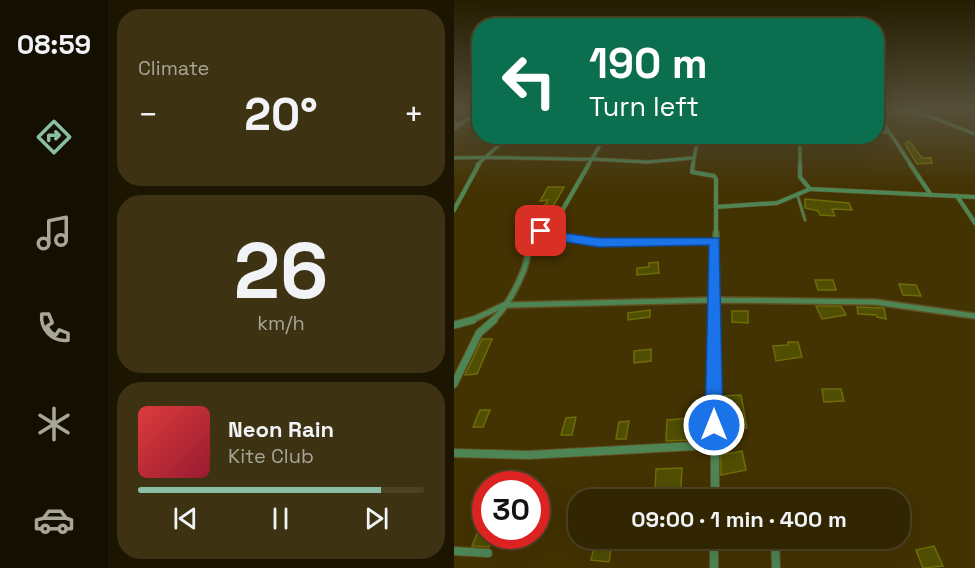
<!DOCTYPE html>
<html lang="en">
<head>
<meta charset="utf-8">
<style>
  :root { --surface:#322602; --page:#3d3211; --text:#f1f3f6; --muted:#a8a599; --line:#4d4324; --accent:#8abfa5 }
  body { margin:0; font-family:"Space Grotesk",sans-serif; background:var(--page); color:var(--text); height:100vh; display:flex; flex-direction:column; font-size:22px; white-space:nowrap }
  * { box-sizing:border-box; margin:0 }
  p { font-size:20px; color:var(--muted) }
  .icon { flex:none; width:33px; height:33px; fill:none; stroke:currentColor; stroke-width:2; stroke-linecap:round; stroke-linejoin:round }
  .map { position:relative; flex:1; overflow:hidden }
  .details { display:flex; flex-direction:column; gap:9px; padding:9px; background:#1c1501; width:346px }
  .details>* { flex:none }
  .guide { position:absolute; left:18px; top:18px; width:412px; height:126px; border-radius:24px; box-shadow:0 6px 24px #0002,0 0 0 2px var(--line); background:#0b6e4f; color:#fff; overflow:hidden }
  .speed { position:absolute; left:18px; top:471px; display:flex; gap:12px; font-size:30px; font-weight:700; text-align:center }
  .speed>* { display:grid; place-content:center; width:78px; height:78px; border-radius:50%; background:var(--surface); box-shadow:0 6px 24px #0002,0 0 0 2px var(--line); line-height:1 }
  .speed .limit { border:9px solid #d22; background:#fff; color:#111 }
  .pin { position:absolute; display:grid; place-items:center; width:51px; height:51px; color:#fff; margin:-26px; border-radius:12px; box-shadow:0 3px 9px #0006 }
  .me { position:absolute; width:66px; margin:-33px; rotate:0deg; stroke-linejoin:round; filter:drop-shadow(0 0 4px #0008) }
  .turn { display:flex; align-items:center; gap:21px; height:126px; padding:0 18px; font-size:27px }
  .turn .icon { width:78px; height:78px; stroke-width:2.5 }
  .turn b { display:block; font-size:42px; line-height:51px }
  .big { font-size:45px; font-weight:700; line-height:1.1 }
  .details .card { flex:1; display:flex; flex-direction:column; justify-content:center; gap:9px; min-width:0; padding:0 21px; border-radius:24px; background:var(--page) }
  .details .dial { align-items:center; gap:0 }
  .dial b { font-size:78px; line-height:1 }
  .song { display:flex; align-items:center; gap:18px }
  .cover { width:72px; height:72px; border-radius:9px; background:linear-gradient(135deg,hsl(0 70% 55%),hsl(350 70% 35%)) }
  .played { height:6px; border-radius:3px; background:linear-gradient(90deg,var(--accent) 85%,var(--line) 85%) }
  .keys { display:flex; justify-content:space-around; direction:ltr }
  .heat { display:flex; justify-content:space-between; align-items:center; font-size:33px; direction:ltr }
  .trip { position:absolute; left:114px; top:489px; width:342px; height:60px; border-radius:24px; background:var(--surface); box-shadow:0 6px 24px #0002,0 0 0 2px var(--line); font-weight:700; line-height:60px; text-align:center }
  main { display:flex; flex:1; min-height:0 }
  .menu { display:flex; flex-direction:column; width:108px; justify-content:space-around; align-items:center; background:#140f01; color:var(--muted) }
  .menu .icon { width:42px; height:42px }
  .menu .active { color:var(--accent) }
  .menu b { font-size:27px; color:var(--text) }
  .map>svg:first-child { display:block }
  .building { fill:#504e03; stroke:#6f6c08; stroke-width:1.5 }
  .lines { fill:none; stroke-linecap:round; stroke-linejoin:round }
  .lane-far2-casing { stroke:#604f21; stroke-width:3 }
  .lane-far1-casing { stroke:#604f21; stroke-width:4 }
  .lane-casing { stroke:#604f21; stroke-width:5 }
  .street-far4-casing { stroke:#604f21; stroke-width:4.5 }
  .street-far3-casing { stroke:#604f21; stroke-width:5 }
  .street-far2-casing { stroke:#604f21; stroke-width:8 }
  .street-far1-casing { stroke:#604f21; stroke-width:9 }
  .street-casing { stroke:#604f21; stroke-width:10 }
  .lane-far2 { stroke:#4d8555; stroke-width:1.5 }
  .lane-far1 { stroke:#4d8555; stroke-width:2 }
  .lane { stroke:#4d8555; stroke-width:3 }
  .street-far4 { stroke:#4d8555; stroke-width:3 }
  .street-far3 { stroke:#4d8555; stroke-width:4 }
  .street-far2 { stroke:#4d8555; stroke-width:5 }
  .street-far1 { stroke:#4d8555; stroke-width:7 }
  .street { stroke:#4d8555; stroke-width:8 }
  .route { fill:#1a73e8; stroke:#114b97; stroke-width:1.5 }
</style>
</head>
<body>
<main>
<nav class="menu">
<b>08:59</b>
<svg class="icon active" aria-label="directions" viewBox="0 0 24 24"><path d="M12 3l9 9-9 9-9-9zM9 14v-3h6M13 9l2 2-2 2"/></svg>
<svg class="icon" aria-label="music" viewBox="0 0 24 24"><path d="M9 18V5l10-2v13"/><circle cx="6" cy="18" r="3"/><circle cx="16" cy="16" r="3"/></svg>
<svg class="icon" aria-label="phone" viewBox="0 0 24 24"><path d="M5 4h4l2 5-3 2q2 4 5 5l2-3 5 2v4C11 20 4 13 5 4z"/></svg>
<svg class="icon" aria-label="climate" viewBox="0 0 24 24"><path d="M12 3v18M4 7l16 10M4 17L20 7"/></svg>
<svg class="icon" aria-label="car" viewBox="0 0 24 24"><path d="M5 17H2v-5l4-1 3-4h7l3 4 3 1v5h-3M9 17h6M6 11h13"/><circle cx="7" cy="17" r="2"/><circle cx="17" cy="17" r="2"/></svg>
</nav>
<section class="details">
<div class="card"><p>Climate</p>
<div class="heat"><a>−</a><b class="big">20°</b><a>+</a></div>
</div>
<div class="card dial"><b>26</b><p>km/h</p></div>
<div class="card">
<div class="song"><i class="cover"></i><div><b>Neon Rain</b><p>Kite Club</p></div></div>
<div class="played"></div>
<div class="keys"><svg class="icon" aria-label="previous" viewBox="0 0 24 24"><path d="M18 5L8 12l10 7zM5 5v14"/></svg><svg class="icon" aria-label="pause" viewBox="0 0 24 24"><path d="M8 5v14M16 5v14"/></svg><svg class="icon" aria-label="next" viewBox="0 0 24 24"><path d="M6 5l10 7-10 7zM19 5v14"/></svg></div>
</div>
</section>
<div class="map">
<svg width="521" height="568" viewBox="0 0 521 568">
  <rect width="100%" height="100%" fill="#433202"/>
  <g class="building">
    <polygon points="455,141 468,158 477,158 478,163 463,164 451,144"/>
    <polygon points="94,187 110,187 94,215 85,215 94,200 86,201"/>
    <polygon points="351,199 395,203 398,210 378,209 381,216 366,215 364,211 351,208"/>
    <polygon points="87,239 98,240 90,254 79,254"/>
    <polygon points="204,262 205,273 183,275 183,268 195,267 195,263"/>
    <polygon points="361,280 379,280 382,290 364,290"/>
    <polygon points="445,284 462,285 467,296 449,295"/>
    <polygon points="362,306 387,306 392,315 368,319"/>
    <polygon points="403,307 430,308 432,319 423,317 422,315 404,314"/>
    <polygon points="196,310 196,317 174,320 174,313"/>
    <polygon points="278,311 294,311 294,323 278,322"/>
    <polygon points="28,339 38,339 23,374 11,375"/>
    <polygon points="334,342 344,342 348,357 322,361 319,346 334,345"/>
    <polygon points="197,349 197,361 180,363 180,351"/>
    <polygon points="368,389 387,389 390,401 370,402"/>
    <polygon points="287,395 293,428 284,429 285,440 267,442 267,396"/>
    <polygon points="26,410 36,410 29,427 19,427"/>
    <polygon points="122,417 118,435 107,435 112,418"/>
    <polygon points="236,418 237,440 212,441 213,420"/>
    <polygon points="175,421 172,439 162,439 165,422"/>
    <polygon points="288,451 292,470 267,475 267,455"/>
    <polygon points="228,468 227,488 201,489 202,469"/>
    <polygon points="439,490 442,500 418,500 415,492"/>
    <polygon points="31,514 32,536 40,536 35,547 18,546"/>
    <polygon points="142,538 159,538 155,562 137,560"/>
    <polygon points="480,546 489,566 469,568 462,550"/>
  </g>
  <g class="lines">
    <g class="lane-far2-casing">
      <polyline id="lane-far2" points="263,136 346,142"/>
    </g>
    <g class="lane-far1-casing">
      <g id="lane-far1">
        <polyline points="344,197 351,220"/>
        <polyline points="86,234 88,234"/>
      </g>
    </g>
    <g class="lane-casing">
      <polyline id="lane" points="86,234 145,243 261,241"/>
    </g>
    <g class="street-far4-casing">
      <g id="street-far4">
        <polyline points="447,110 472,115 521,134"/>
        <polyline points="423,113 457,165"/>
        <polyline points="0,123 7,124 0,129"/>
        <polyline points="7,124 26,111"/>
        <polyline points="423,132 435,132"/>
        <polyline points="346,136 346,165"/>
        <polyline points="51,141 83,136"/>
        <path d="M0,158C46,156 92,160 138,159L151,136"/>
        <polyline points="23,165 55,136"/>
        <polyline points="134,165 138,159 193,162 238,158"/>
        <polyline points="239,165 244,136"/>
      </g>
    </g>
    <g class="street-far3-casing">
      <g id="street-far3">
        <polyline points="239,164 238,172 260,176 262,179 262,234"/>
        <polyline points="346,164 346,177 356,189 521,197"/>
        <polyline points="456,164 477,195"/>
        <polyline points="503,196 521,223"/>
        <polyline points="262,207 323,203 356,189"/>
        <polyline points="0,210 25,164"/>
        <polyline points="84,234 105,216 135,164"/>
      </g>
    </g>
    <g class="street-far2-casing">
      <g id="street-far2">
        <polyline points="16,321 50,305 260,300 421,302 521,316"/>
        <path d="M38,321C51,309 62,289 69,272C75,258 73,244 86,233"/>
        <polyline points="262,321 262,233"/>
      </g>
    </g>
    <g class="street-far1-casing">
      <g id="street-far1">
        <polyline points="0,325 19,320"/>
        <polyline points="0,384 25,333 40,320"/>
        <polyline points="261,431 262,320"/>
      </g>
    </g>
    <g class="street-casing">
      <g id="street">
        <polyline points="0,453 74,455 260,445"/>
        <polyline points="261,500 261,429"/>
        <polyline points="260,538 260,568"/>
        <polyline points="321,538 322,568"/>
        <polyline points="0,551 34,553"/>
      </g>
    </g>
    <use href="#lane-far2" class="lane-far2"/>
    <use href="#lane-far1" class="lane-far1"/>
    <use href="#lane" class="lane"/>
    <use href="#street-far4" class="street-far4"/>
    <use href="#street-far3" class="street-far3"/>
    <use href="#street-far2" class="street-far2"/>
    <use href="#street-far1" class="street-far1"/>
    <use href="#street" class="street"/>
  </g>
  <linearGradient id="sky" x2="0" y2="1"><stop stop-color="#251c01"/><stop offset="0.58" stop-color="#554f39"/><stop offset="1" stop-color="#554f39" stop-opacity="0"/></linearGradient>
  <rect width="521" height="189" fill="url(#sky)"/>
  <polygon class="route" points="87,227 93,231 145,238 265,238 269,425 267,431 260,434 253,431 251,425 255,245 145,247 80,237 80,231"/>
</svg>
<div class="speed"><div class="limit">30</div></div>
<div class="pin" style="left:87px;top:231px;background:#d93025"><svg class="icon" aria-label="arrive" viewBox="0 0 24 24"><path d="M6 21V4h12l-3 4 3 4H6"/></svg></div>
<svg class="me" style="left:260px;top:425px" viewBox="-20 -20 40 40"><circle r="17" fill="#1a73e8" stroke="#fff" stroke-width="3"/><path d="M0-11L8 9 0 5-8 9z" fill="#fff"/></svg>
<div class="trip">09:00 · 1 min · 400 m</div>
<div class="guide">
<div class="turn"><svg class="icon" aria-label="left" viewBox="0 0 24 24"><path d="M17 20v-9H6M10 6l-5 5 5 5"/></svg><div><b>190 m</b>Turn left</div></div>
</div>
</div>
</main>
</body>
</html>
